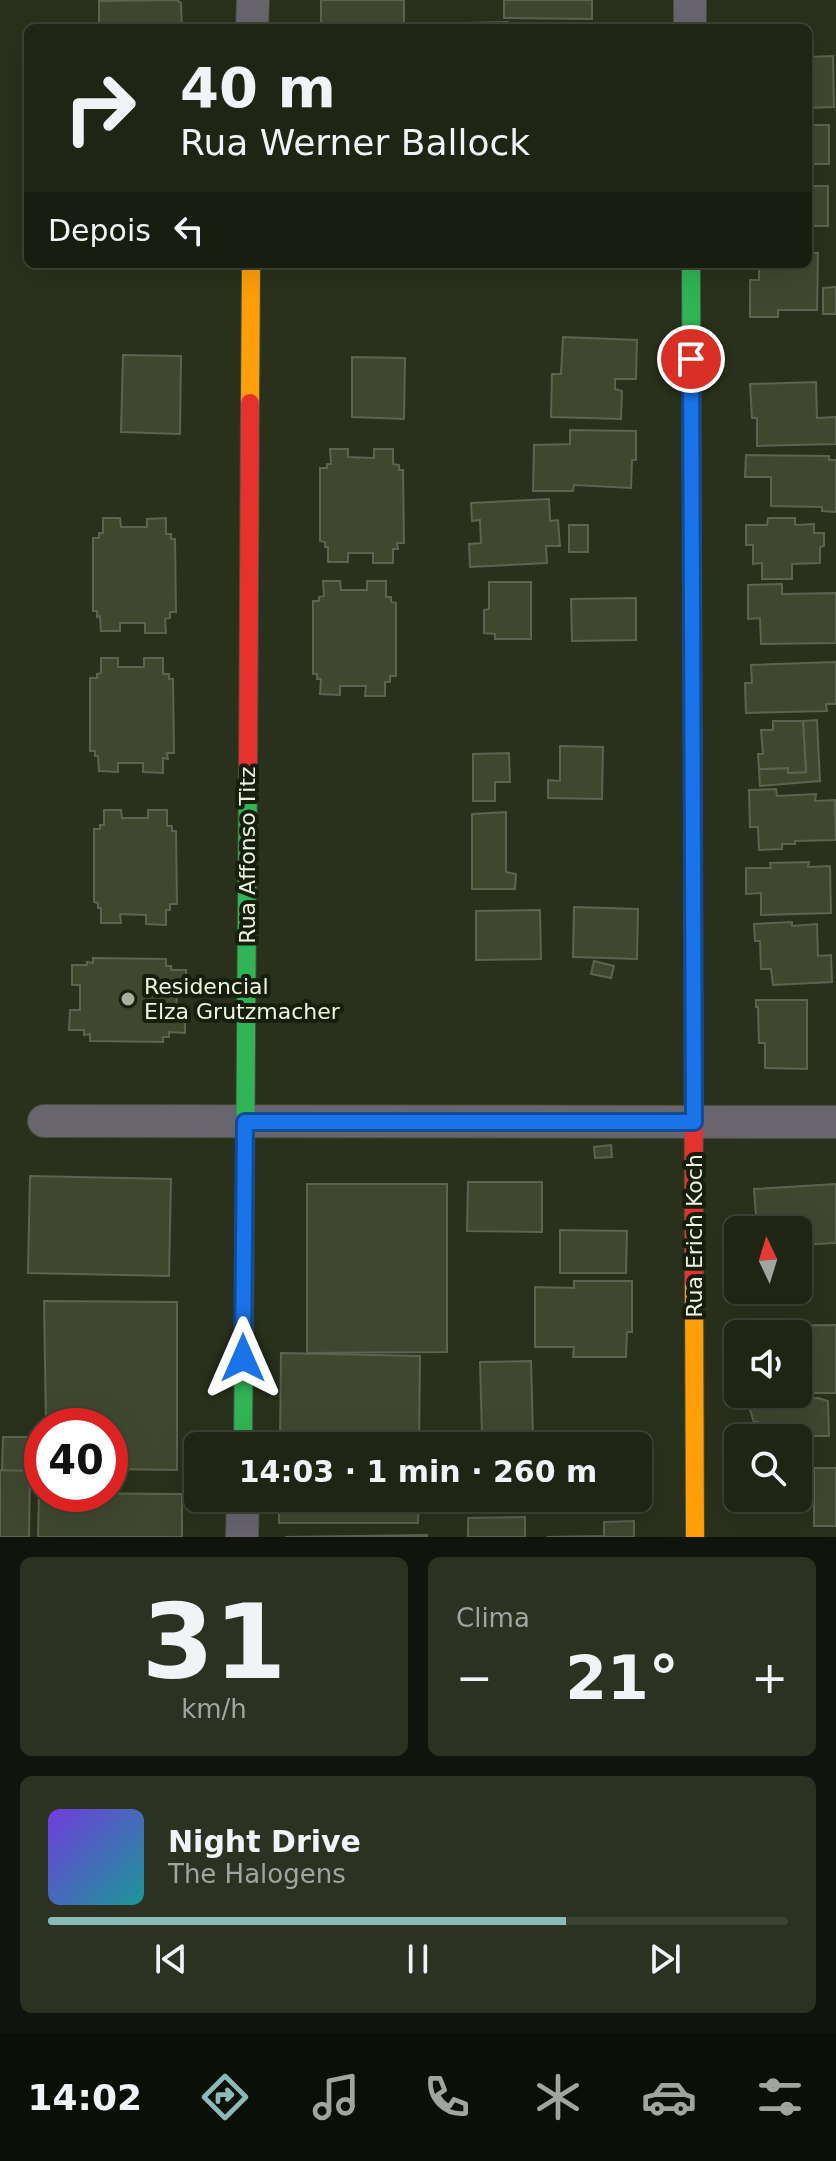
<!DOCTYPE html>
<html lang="pt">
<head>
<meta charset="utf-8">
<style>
  :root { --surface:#1f2515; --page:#2c3122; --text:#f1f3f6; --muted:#a1a5a0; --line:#3c4234; --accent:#8bbbb9 }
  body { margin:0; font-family:"DejaVu Sans",sans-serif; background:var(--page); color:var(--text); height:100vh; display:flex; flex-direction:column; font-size:30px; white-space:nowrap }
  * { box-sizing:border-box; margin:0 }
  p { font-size:26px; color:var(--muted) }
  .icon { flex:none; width:44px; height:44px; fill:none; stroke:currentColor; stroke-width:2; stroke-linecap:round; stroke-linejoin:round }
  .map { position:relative; height:1537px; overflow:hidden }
  .side { display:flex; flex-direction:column; gap:20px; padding:20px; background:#11140c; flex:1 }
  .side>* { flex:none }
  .banner { position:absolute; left:24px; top:24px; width:788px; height:244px; border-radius:12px; box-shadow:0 8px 32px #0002,0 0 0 2px var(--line); background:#1f2515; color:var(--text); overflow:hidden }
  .needle { width:52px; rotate:356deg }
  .controls { position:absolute; left:724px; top:1216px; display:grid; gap:16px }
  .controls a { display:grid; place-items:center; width:88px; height:88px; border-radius:12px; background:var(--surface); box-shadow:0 8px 32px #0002,0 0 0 2px var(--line); font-size:40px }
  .speed { position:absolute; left:24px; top:1408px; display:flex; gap:16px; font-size:40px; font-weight:700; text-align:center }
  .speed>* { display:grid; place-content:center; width:104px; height:104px; border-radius:50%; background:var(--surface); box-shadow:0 8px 32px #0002,0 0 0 2px var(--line); line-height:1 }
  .speed .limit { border:12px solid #d22; background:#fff; color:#111 }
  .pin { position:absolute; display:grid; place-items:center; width:68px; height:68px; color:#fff; margin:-34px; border:4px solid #fff; border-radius:50%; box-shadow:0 2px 8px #0007 }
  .me { position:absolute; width:88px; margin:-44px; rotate:0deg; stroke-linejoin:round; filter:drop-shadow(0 0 6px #0008) }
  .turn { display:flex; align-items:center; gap:28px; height:168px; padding:0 24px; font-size:36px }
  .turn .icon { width:104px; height:104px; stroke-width:2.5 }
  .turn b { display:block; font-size:56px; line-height:68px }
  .then { display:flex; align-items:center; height:76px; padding:0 24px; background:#0003; gap:16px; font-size:30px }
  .big { font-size:60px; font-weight:700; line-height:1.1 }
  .side .tile { flex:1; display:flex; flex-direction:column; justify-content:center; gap:12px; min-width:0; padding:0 28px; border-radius:12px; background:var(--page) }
  .side .dial { align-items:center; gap:0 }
  .dial b { font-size:104px; line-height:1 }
  .song { display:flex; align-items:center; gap:24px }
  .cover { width:96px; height:96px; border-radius:12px; background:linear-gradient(135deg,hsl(260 70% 55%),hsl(180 70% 35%)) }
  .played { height:8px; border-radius:4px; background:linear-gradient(90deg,var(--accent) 70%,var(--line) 70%) }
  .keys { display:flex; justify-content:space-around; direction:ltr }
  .heat { display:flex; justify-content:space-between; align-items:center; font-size:44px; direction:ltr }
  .side .tiles { flex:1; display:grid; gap:20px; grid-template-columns:1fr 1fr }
  .tile:last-child { grid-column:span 2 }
  .trip { position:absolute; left:184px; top:1432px; width:468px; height:80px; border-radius:12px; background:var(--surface); box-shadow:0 8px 32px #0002,0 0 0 2px var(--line); font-weight:700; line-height:80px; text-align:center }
  .menu { display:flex; height:128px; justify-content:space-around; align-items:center; background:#0c0f08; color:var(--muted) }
  .menu .icon { width:56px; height:56px }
  .menu .on { color:var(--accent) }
  .menu b { font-size:36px; color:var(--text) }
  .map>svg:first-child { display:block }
  .building { fill:#3f482f; stroke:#5c6351; stroke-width:2 }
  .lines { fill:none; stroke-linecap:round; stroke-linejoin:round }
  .street-casing { stroke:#474f3d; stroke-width:34 }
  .fast-casing { stroke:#474f3d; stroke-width:20 }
  .slow-casing { stroke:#474f3d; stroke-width:20 }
  .jam-casing { stroke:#474f3d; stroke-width:20 }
  .street { stroke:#69656d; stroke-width:32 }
  .fast { stroke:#30b455; stroke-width:18 }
  .slow { stroke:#ff9f0a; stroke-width:18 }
  .jam { stroke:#e5322d; stroke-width:18 }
  .route-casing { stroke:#114b97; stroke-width:20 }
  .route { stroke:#1a73e8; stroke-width:14 }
  .poi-dot { fill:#a7b09b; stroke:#171e0e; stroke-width:3 }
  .labels { text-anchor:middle; stroke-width:8; stroke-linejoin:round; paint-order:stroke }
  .street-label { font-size:22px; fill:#ebf5df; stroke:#171e0e }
  .poi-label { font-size:22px; fill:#ebf5df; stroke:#171e0e; text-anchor:start }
</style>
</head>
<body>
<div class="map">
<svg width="836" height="1537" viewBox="0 0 836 1537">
  <rect width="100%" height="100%" fill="#29311c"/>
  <g class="building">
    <polygon points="177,0 181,3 182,28 99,28 99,1"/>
    <rect x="321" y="0" width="83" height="28"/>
    <polygon points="504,0 592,0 592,19 504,18"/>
    <polygon points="508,22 509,28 466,28 466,23"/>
    <polygon points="833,56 834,107 808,108 808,57"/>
    <polygon points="808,125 829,125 829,164 813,164 812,168 808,168"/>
    <rect x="808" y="186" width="20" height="40"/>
    <polygon points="808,253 818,253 817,310 778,310 778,317 750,317 750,280 759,280 759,264 808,264"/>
    <polygon points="836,287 836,314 823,314 823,288"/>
    <polygon points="563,337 637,340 636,379 615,379 615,389 622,391 621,419 551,417 552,374 561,374"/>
    <polygon points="123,355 181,356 180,434 121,432"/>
    <polygon points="352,357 405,358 404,419 352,417"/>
    <polygon points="816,382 817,418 836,417 836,444 757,446 757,418 752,418 750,384"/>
    <polygon points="570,430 636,431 636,460 632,460 631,488 574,485 573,491 533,491 534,445 570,444"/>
    <polygon points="330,449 348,449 348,457 374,458 374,449 393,449 393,464 399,465 399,470 403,470 404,543 397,543 398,549 393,549 393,563 373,563 373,553 348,553 348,562 328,562 328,547 325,547 325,542 320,541 320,468 327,468 327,464 331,464"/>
    <polygon points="746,455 829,456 829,460 836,460 836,512 822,511 822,507 771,506 771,477 745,477"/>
    <polygon points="549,499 550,521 558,520 560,546 546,546 547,563 470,567 469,544 481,543 480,520 472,521 471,503"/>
    <polygon points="103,518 120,518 121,527 147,527 147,519 166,518 166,534 171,534 171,539 175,539 176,612 170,612 170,618 165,619 166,633 145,633 145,623 120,623 120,631 101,631 100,616 97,617 97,611 93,611 93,538 99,538 99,533 103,533"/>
    <polygon points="768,518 795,518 795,525 814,524 814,533 824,533 824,546 820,547 820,563 792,564 792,579 762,579 762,563 753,564 753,545 746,545 746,525 767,525"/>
    <rect x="569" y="525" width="19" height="27"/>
    <polygon points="323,581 340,581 341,590 367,590 367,581 386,581 386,597 391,597 391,602 396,603 396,676 390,676 390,682 385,682 385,696 365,696 366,686 340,686 340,695 320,694 321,679 317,679 317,674 313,674 313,601 319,601 319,597 324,596"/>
    <polygon points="489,582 531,582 531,639 495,639 495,634 484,633 484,610 489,609"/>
    <polygon points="782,584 782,594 836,593 836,643 761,644 760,618 748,619 748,585"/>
    <polygon points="636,598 636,640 572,641 571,599"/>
    <polygon points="101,658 118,658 118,667 144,667 144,658 163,658 163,674 169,674 169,679 173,679 174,753 167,753 168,759 163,758 163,773 143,772 143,763 118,763 118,772 99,771 98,756 95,756 95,751 90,751 90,678 97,678 97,674 101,673"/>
    <polygon points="836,662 836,704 826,704 827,711 746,713 745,683 752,683 751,665"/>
    <polygon points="817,720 820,781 760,786 759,769 788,768 788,773 806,772 803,721"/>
    <polygon points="773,721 803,721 806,772 788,773 788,768 759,769 758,754 763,754 761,730 773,730"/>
    <polygon points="560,746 603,747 602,799 548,798 548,780 560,781"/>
    <polygon points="509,753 510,782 495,782 495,801 473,801 473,754"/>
    <polygon points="776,789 777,796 816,794 815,801 835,800 836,840 795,841 795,844 782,844 782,849 759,850 758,827 750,827 749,790"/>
    <polygon points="104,810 121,810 122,818 148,818 148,810 167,810 167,826 172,826 172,831 176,831 177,904 170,904 170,910 166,910 166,925 146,924 146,915 120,914 121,923 101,923 101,908 98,908 98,903 94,902 94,829 100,829 100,825 104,825"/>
    <polygon points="506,812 506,872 516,874 515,889 472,889 472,814"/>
    <polygon points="809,862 808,867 830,866 831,913 761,915 761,893 746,894 746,868 771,868 770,863"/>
    <polygon points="574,907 638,909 637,959 573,957"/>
    <polygon points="540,910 541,959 476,960 476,911"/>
    <polygon points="792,922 792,926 817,924 818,956 831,955 832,982 773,985 771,969 761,969 760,941 755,941 754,924"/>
    <polygon points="93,958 166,959 166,966 171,966 171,970 186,970 186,987 177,987 176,1013 185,1014 185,1033 169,1032 169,1037 163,1037 163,1042 90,1041 90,1034 84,1035 84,1030 69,1030 70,1010 80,1010 80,985 72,985 72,965 87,965 87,962 93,963"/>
    <polygon points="594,961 614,966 611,978 591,974"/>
    <polygon points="756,1000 807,1000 807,1069 765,1068 765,1043 759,1043 758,1007 756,1007"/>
    <polygon points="611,1145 612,1157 595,1158 594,1147"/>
    <polygon points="30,1176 171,1179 169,1276 28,1273"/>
    <polygon points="468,1182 542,1182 542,1232 467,1231"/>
    <polygon points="307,1184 447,1184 447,1352 307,1353"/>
    <polygon points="836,1184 836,1243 798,1245 798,1230 757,1230 754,1189"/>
    <polygon points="560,1230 627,1231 626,1273 560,1273"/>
    <polygon points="574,1281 632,1281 632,1332 627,1332 626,1357 573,1357 574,1347 535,1347 535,1287 574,1288"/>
    <polygon points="44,1301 177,1302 177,1470 110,1469 110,1426 46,1426"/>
    <polygon points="836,1325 836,1393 798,1393 798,1334 751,1334 751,1326"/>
    <polygon points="281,1353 420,1356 419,1446 280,1446"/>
    <polygon points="531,1361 533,1433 482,1435 480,1362"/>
    <polygon points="771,1398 784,1398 784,1401 818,1398 828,1401 829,1436 808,1436 808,1440 798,1440 782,1438 782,1432 758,1431 758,1422 754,1422 750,1410 755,1400"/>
    <polygon points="3,1437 31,1437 30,1471 2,1471"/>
    <polygon points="630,1443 631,1446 563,1446"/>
    <rect x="814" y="1468" width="22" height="58"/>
    <polygon points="0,1470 30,1471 29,1537 0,1537"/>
    <polygon points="39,1493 182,1494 182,1537 38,1537"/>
    <polygon points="279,1498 419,1498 418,1523 279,1523"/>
    <polygon points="572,1498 631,1498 632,1509 573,1511"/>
    <polygon points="525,1517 525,1537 468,1537 468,1518"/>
    <polygon points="634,1521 634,1537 547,1537 604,1536 604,1522"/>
    <polygon points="427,1535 427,1537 285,1537"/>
  </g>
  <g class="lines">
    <g class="street-casing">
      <g id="street">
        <polyline points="690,0 690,28"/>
        <polyline points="252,28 253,0"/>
        <polyline points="44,1121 836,1122"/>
        <polyline points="242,1537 243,1498"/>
      </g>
    </g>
    <g class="fast-casing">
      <g id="fast">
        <polyline points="691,264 693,814"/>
        <polyline points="243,1446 248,769"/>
      </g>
    </g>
    <g class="slow-casing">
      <g id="slow">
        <polyline points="250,403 251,264"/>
        <polyline points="694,1282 695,1537"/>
      </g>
    </g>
    <g class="jam-casing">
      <g id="jam">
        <polyline points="248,769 250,403"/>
        <polyline points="693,814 694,1282"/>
      </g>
    </g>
    <use href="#street" class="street"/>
    <use href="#fast" class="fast"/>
    <use href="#slow" class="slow"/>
    <use href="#jam" class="jam"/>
  </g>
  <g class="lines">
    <g class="route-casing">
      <polyline id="route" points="243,1358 245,1122 694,1122 691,359"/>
    </g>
    <use href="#route" class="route"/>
  </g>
  <circle class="poi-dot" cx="128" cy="999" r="8"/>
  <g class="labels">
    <g class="street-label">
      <text transform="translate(247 855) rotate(-90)" y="8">Rua Affonso Titz</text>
      <text transform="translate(694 1236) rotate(-90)" y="8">Rua Erich Koch</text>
    </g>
    <g class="poi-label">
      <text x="144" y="994">Residencial<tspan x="144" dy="25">Elza Grutzmacher</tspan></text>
    </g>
  </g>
</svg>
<div class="controls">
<a><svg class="needle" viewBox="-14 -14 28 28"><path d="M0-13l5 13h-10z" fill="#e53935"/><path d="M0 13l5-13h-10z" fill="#a1a5a0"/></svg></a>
<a><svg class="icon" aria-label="sound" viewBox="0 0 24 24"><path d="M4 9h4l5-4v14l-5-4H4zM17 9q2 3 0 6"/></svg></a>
<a><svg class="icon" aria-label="search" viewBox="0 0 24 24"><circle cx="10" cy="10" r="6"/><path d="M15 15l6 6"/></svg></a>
</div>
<div class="speed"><div class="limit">40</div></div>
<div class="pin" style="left:691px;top:359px;background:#d93025"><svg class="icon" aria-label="arrive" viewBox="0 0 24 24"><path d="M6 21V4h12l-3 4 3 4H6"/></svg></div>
<svg class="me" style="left:243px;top:1358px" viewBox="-20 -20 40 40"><path d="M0-17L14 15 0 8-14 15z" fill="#1a73e8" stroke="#fff" stroke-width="4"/></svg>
<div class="trip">14:03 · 1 min · 260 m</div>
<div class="banner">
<div class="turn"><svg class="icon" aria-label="right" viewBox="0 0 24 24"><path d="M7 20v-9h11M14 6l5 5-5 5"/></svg><div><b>40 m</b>Rua Werner Ballock</div></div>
<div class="then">Depois<svg class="icon" aria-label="left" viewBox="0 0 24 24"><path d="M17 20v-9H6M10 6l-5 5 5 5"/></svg></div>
</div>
</div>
<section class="side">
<div class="tiles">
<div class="tile dial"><b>31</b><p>km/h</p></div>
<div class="tile"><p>Clima</p>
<div class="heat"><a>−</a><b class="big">21°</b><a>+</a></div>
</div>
<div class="tile">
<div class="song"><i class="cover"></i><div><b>Night Drive</b><p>The Halogens</p></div></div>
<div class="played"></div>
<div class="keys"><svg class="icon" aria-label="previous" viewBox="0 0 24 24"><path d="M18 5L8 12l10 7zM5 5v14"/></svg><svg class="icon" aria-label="pause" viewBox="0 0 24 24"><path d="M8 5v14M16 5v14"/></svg><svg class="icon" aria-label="next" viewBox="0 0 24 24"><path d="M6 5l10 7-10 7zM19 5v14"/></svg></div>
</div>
</div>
</section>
<nav class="menu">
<b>14:02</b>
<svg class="icon on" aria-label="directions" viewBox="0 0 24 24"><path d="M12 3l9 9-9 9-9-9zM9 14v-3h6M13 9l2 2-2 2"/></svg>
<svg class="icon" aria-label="music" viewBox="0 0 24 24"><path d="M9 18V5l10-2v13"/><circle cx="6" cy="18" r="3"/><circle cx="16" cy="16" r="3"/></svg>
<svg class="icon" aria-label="phone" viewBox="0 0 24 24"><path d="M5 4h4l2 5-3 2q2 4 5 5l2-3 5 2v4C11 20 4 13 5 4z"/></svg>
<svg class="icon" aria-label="climate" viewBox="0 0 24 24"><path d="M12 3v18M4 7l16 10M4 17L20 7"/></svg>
<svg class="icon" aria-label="car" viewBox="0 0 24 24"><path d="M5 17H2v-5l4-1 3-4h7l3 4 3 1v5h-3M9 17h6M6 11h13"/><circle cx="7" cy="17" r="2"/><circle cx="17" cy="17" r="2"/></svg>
<svg class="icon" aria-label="filters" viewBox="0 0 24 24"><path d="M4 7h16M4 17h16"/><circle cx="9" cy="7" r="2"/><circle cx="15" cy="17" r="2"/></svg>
</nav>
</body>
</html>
